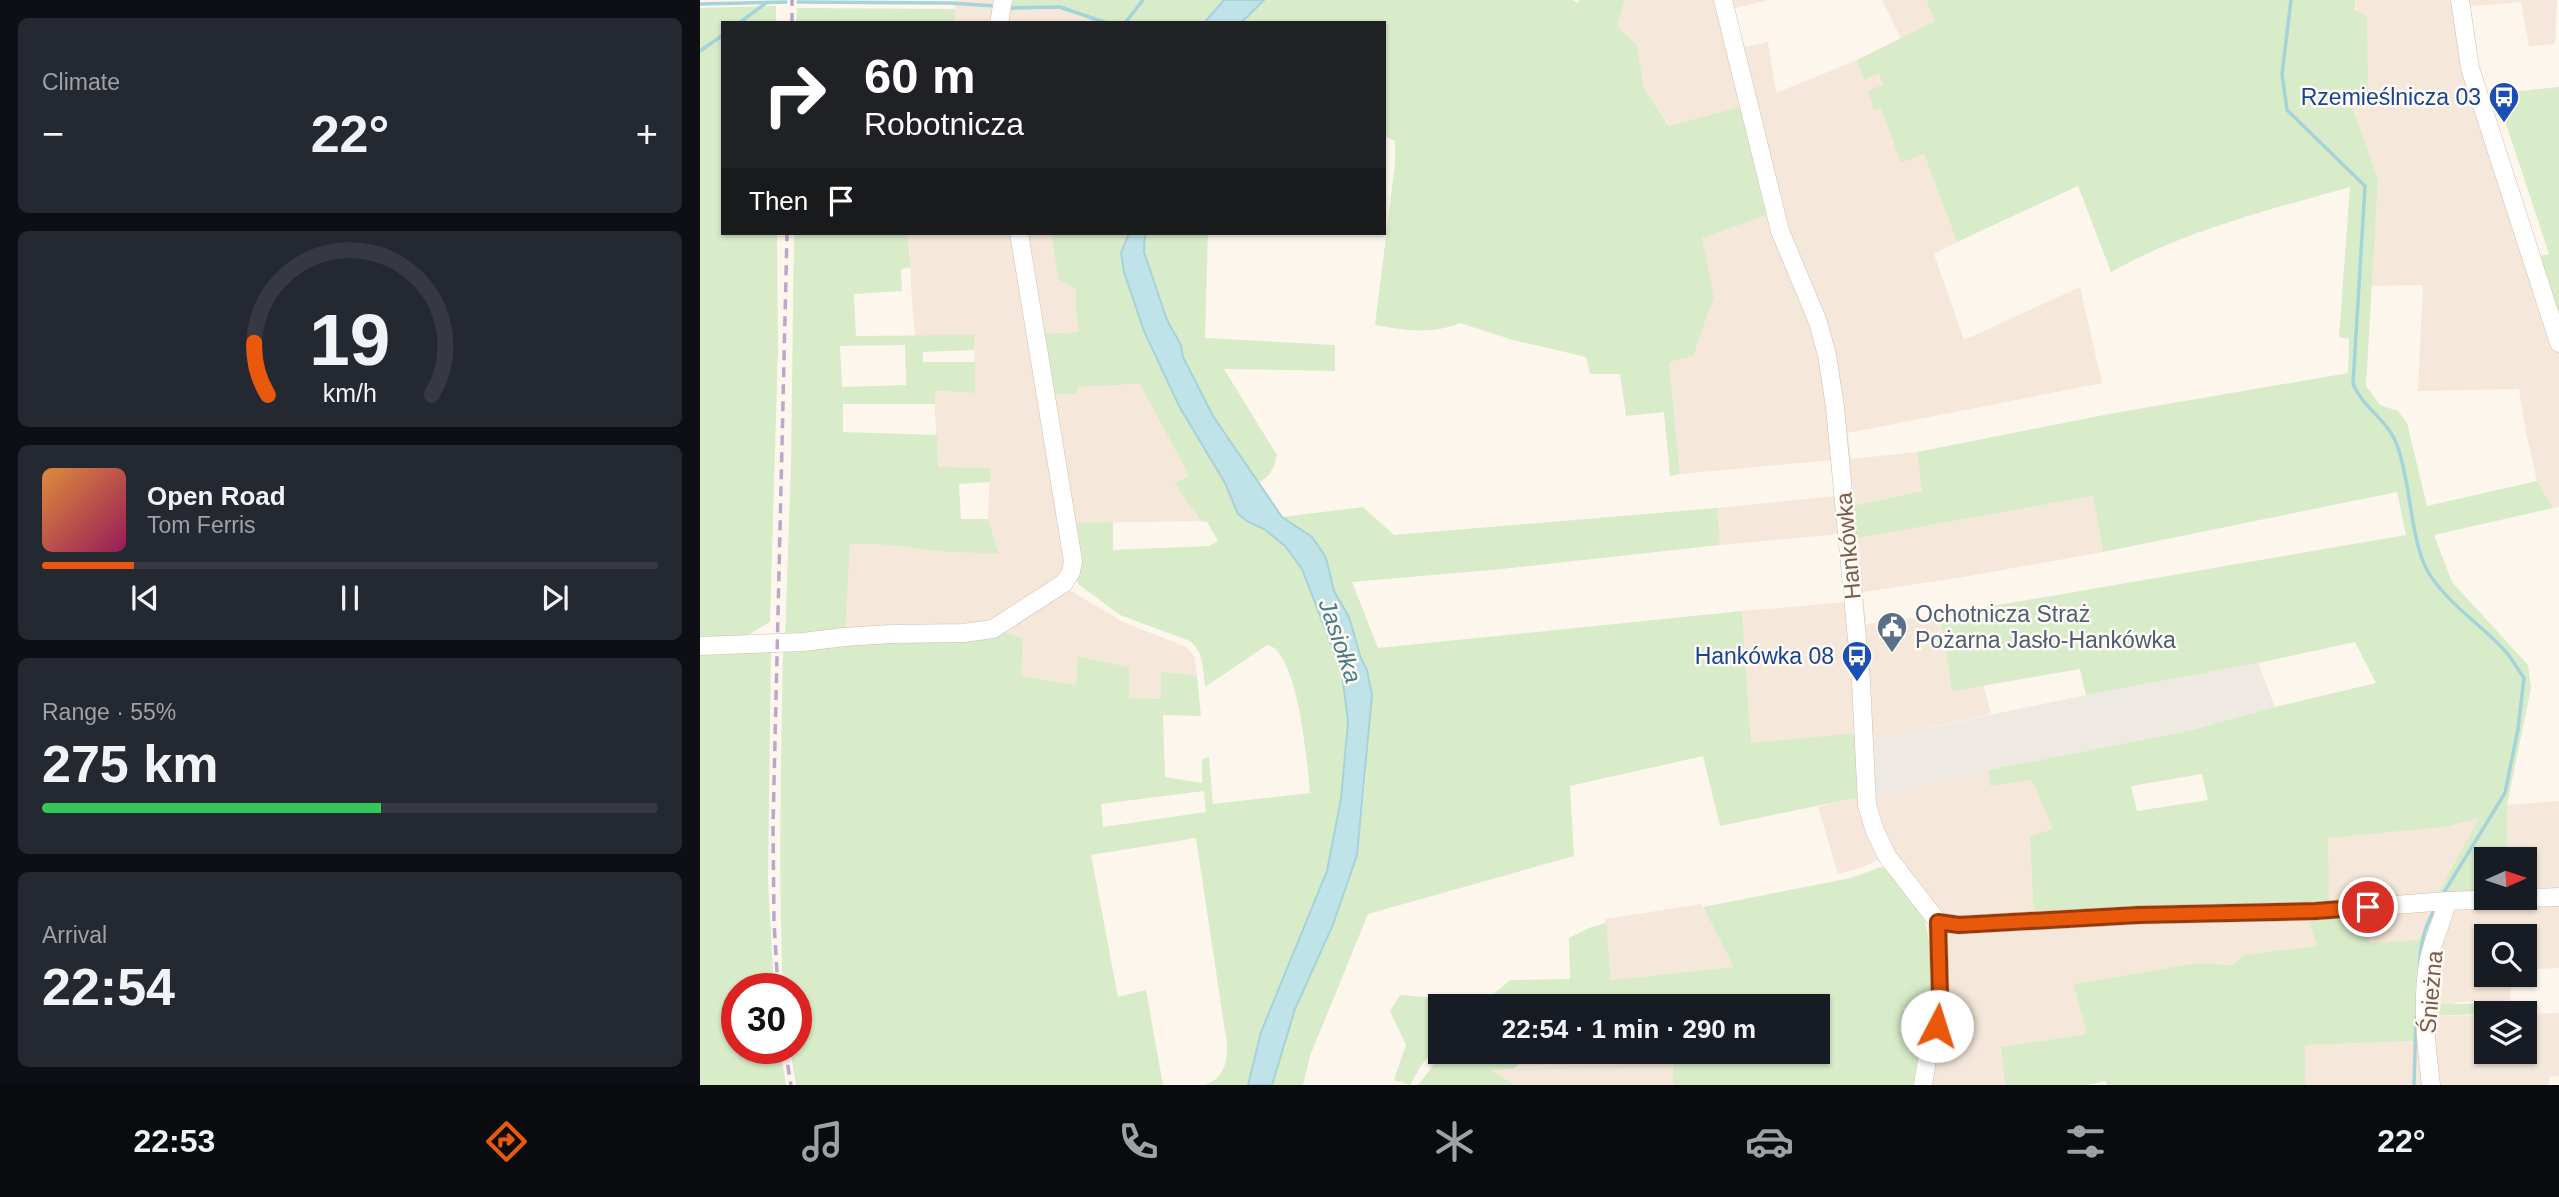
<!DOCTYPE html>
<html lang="en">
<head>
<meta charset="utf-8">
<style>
  :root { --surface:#171b24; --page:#242831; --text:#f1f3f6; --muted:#9ea1a6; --line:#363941; --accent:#ea580c }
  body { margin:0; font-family:Arial,sans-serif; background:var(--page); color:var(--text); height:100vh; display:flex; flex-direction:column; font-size:26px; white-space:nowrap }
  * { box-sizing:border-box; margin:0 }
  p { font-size:23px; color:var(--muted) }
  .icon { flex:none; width:38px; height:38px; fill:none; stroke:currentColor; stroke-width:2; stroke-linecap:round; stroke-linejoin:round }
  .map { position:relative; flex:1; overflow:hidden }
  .side { display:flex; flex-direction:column; gap:18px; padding:18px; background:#0d0f14; width:700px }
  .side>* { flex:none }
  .top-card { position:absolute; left:21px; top:21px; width:665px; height:214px; border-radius:0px; box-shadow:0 2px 5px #0004; background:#202124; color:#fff; overflow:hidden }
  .needle { width:46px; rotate:87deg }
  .controls { position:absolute; left:1774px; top:847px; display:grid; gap:14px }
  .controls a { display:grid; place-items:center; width:63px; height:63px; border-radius:0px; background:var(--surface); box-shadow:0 2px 5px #0004; font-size:35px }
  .speed { position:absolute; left:21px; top:973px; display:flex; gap:14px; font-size:35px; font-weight:700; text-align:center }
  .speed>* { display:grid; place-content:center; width:91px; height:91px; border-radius:50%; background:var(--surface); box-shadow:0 2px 5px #0004; line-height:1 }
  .speed .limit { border:10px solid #d22; background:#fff; color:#111 }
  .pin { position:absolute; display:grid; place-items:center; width:60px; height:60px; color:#fff; margin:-30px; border:4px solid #fff; border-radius:50%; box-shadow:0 2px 7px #0007 }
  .me { position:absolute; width:77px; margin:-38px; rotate:5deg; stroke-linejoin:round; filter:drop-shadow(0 0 5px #0008) }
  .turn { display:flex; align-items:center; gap:24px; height:147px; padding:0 28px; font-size:32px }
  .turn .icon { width:91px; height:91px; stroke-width:2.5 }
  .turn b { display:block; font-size:49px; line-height:60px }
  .then { display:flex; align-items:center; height:66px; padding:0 28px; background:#0003; gap:14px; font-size:26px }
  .big { font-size:52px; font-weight:700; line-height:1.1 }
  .side .widget { flex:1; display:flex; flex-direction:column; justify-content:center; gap:10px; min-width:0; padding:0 24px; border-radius:10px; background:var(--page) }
  .side .dial { align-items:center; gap:0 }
  .dial svg { height:182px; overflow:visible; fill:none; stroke:var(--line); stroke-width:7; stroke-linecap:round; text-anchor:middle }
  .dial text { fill:var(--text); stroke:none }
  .song { display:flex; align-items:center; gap:21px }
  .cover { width:84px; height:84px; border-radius:10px; background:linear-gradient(135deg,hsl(30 70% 55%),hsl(330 70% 35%)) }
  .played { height:7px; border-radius:4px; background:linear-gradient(90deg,var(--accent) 15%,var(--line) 15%) }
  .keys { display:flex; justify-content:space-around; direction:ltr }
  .heat { display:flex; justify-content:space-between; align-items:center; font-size:38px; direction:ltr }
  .charge { height:10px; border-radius:5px; background:linear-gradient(90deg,#34c759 55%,var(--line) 0) }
  .trip { position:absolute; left:728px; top:994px; width:402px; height:70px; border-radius:0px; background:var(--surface); box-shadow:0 2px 5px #0004; font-weight:700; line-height:70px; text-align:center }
  .dock { display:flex; height:112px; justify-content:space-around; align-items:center; background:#090b0e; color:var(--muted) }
  .dock .icon { width:49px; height:49px }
  .dock .current { color:var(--accent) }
  .dock b { font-size:32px; color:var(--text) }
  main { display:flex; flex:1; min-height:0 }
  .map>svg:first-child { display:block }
  .residential { fill:#f5e8da }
  .industrial { fill:#efe9e4 }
  .green { fill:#d8ecc9; fill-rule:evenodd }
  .water { fill:#bfe3e8; stroke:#a5d3da; stroke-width:2 }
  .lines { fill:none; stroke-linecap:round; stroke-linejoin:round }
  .stream { stroke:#a5d3da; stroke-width:3.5 }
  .minor-casing { stroke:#d1beb0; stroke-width:19 }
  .minor { stroke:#fff; stroke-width:18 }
  .rail { stroke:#b9a8c9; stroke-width:3.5; stroke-dasharray:10 7; stroke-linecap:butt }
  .route-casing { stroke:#983908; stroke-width:18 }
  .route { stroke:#ea580c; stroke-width:12 }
  .labels { text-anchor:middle; stroke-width:5; stroke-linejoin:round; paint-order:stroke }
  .transit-label { font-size:23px; fill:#164399; stroke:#fffaf3; text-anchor:end }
  .street-label { font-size:23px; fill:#7a5c4d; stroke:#fffaf3 }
  .service-label { font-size:23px; fill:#4e5e75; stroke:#fffaf3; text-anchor:start }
  .water-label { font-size:24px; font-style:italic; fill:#437c86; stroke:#fffaf3 }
</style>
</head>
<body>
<main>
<section class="side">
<div class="widget"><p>Climate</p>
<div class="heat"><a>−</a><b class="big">22°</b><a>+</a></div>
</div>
<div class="widget dial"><svg viewBox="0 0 100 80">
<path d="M14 69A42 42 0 1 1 86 69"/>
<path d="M14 69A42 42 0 0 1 8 46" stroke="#ea580c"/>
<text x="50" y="56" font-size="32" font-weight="700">19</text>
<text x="50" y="72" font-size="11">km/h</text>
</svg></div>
<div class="widget">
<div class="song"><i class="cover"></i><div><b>Open Road</b><p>Tom Ferris</p></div></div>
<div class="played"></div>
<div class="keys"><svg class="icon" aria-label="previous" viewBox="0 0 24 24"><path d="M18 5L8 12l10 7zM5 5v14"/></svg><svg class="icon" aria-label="pause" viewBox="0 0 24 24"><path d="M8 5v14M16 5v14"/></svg><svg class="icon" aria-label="next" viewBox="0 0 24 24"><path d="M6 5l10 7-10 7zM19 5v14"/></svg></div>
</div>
<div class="widget"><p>Range · 55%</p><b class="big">275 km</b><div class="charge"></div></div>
<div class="widget"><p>Arrival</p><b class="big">22:54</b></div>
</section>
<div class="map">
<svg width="1859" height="1085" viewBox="0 0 1859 1085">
  <rect width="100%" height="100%" fill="#fdf6ec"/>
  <g class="residential">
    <polygon points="255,0 309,0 311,10 357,9 391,20 391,23 256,23"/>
    <polygon points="925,0 1068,0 1032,9 1041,48 1068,42 1076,93 1157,60 1164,80 1179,72 1183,85 1175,111 1181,108 1201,163 1224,154 1257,242 1234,254 1264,340 1380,287 1402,383 1148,433 1151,459 1217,452 1222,491 1152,506 1153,539 1393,496 1403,552 1258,578 1163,592 1166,624 1240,615 1252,690 1283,684 1291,714 1170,740 1176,797 1288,770 1290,786 1332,779 1354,830 1607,918 1617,946 1543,955 1533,965 1496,963 1373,984 1387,1034 1301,1047 1305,1085 1223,1085 1238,922 1187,856 1163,867 1138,874 1118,807 1160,796 1051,744 1042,611 1146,602 1140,534 1020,545 1017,508 1136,496 1133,460 980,474 969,362 1014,296 1002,238 1043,106 970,126 944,88 937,45 917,26"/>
    <polygon points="1182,0 1226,0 1235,21 1201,39"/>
    <polygon points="1655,0 1857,0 1855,44 1829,46 1821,2 1760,7 1859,322 1859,507 1853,508 1837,481 1826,432 1819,389 1718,391 1723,285 1671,286 1678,179 1651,103 1667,101"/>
    <polygon points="207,233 351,233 358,279 376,290 376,314 379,332 331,334 377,393 376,387 440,384 489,476 474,483 501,521 369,523 366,590 373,592 423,622 486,647 491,652 495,658 497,676 461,671 462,699 428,698 429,667 377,656 376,685 320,676 323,638 293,629 144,637 150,544 191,545 244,552 299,552 288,519 290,468 238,468 234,391 275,393 274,336 215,336 211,290 210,249 208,248"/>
    <polygon points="1859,801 1859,968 1825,970 1825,936 1787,936 1787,975 1812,975 1810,1001 1758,1002 1749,1006 1729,1002 1668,943 1629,910 1627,838 1746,827 1780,817 1733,902 1825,898 1825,859 1808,859 1807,805"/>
    <polygon points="1001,904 1035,967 911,980 905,919"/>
    <polygon points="1859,1013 1859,1076 1849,1077 1849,1085 1605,1085 1604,1045 1726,1041 1726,1016 1787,1015 1787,1052 1825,1052 1825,1014"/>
    <polygon points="973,1063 973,1085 815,1085 791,1069"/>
  </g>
  <polygon class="industrial" points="1558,663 1575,707 1488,731 1288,770 1176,797 1170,740 1386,695"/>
  <g class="green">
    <polygon points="313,0 524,0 504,23 391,23 391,20 357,9 311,10"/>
    <path d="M564,0H872L878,3L879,0H925L917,26L937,45L944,88L969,126L1043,106L1072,213L1002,238L1014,296L993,356L969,362L980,474L970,476L964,412L926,416L920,374H890L886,357L813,340L760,323C731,335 705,330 675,325L695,164V141L684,136V23H541Z"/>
    <path d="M1226,0H1655V10L1667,16L1668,101L1651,103L1678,179L1666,386L1680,405L1698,411L1707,423L1727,506L1837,481L1853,508L1734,535L1752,582L1828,665L1831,688L1807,805L1808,859H1787V893L1737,895L1779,818L1746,827L1628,838L1629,903L1334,916L1330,836L1353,829L1332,780L1290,786L1288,770L1488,731L1575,707L1676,683L1655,642L1558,663L1386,695L1380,669L1252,691L1240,615L1706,535L1697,492L1403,552L1393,496L1153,539L1152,506L1222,491L1217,452L1409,414L1648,373L1649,339L1639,337L1650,187C1569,210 1486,230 1411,272L1378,186L1257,242L1224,154L1201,163L1181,109L1174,111L1168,91L1183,85L1179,73L1164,80L1157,60L1235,21ZM1502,774L1508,800L1437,811L1431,786Z"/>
    <polygon points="76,6 76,23 23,23 23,233 77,233 78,346 70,622 40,640 0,641 0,8"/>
    <polygon points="97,8 255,9 256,23 96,23"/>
    <polygon points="1859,87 1859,322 1835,257 1849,254 1804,118 1801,93"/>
    <path d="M94,233H207L211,267L201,269L202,291L154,294L156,336L274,335V350L223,352V362H275V393L235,391V404H143V432L237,435L238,467L291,468L290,482L259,484L261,519H288L299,553L244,552L191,545L150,544L145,633L85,639L91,465ZM205,345L206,385L142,387L140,346Z"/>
    <path d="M351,233H429L421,253L424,272L444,331L525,483L538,514L548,522L564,529L585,546L602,570L641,673L648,722L641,799L627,871L561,1032L548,1085H505C524,1078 527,1064 527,1045L496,838L391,855L418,997L446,990L463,1085H96L90,1048H96V989H83C78,876 81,763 83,650L297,630L323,638L321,676L376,685L377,656L429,667V698L461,699V671L497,676L501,716L463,715L465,777L502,783V759L509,757L513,804L610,793C608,767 598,649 567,645L505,687C503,671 504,652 490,641L420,615L378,584L369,523L413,522V550L509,546L518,541L507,522L501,521L474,483L489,476L440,384L377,387V394H353L339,334L379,332L376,314V290L358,279ZM504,791L506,812L403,827L401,804Z"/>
    <path d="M445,233H508L505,338L635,345V371L524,369L577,455C574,468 571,476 558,483L513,416L483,357L481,345L467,320L444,252Z"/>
    <polygon points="663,507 694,535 1017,508 1020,545 802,569 652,582 678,648 1042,611 1051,743 1159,733 1160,797 1020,826 1003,756 870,786 874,856 668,914 610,1056 603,1085 572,1085 595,1009 632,927 657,855 666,777 670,681 649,617 634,591 626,558 612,537 582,517"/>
    <polygon points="71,649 68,880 74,989 37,989 37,1048 80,1048 86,1085 0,1085 0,651"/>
    <polygon points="1181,867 1188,870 1225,920 1233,964 1234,1004 1219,1085 973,1085 973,1052 1118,1052 1118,1006 809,1006 785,1002 810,980 870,979 869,938 889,928 906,923 911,980 1034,967 1003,907 1151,878"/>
    <polygon points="1668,912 1669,943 1731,939 1719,1041 1605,1045 1605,1085 1407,1085 1405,1081 1388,1085 1305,1085 1301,1047 1387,1034 1373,984 1496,963 1533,965 1543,955 1617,946 1607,918"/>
    <polygon points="700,995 774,1001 769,1006 740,1006 740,1041 720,1067 710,1085 694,1080 706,1045 690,1011"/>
    <path d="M1810,1001L1809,1013L1728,1016L1729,1002C1755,1007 1783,1002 1810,1001Z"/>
    <polygon points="744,1052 828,1052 814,1069 792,1070 815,1085 718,1085"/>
  </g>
  <g class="water">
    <polygon points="524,0 564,0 541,23 504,23"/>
    <polygon points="429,233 445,233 444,252 467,320 481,345 483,357 513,416 582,517 612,537 619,547 626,558 634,591 649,617 661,658 667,670 672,695 657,855 632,927 595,1009 572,1085 548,1085 561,1032 627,871 641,799 648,722 642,673 602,569 585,546 564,529 548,522 538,514 525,483 479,406 444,331 424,272 421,253"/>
  </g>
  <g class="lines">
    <g class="stream">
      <path d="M1591,0L1582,74L1587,110L1665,186L1653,384C1663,408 1688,420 1697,445C1711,482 1710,538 1727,570C1746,603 1781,624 1806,652C1813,660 1818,670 1824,678L1818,729L1805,793L1743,894"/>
      <polyline points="98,2 250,3 295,6"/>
      <polyline points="0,4 86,2"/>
      <polyline points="307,8 360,7 407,23"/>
      <polyline points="39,23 66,3"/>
      <polyline points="425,23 443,0"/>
      <polyline points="0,51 23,35"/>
      <path d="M1720,964C1720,944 1724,930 1733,912"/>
      <polyline points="1714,1085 1716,1017"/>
    </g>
    <g class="minor-casing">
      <g id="minor">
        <polyline points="1023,0 1080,231 1118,322 1127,355 1135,407 1161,681 1167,805 1175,831 1187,856 1238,922 1240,996 1237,1025 1228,1054 1223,1085"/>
        <polyline points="1760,0 1770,68 1859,343"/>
        <polyline points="299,23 303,0"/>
        <polyline points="0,646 103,642 144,637 191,634 263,633 293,629 364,583 371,572 373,561 319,233"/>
        <polyline points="1238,922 1259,925 1438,915 1616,911 1747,901 1859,897"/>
        <path d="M1731,1085C1726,1044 1721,1000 1729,959C1733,939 1743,921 1747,901"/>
      </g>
    </g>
    <use href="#minor" class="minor"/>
    <g class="rail">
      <polyline points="92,23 92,0"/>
      <polyline points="78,989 74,922 73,826 87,233"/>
      <polyline points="85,1048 91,1085"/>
    </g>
  </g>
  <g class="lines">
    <g class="route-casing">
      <polyline id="route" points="1237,1026 1240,996 1238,922 1259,925 1438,915 1616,911 1668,907"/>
    </g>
    <use href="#route" class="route"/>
  </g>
  <defs>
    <g id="bus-pin" transform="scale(1.575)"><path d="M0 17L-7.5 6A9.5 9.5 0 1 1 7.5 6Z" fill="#1a4fb4" stroke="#fffaf3"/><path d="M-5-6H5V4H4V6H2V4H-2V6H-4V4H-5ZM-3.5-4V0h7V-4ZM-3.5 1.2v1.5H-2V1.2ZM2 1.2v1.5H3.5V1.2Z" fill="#fff"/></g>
    <g id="civic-pin" transform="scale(1.575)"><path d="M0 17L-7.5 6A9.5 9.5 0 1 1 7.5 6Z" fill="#5c6f8a" stroke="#fffaf3"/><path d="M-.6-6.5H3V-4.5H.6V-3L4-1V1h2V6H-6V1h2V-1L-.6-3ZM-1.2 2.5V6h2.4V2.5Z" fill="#fff"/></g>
  </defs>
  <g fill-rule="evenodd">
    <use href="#bus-pin" x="1804" y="97"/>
    <use href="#civic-pin" x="1192" y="627"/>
    <use href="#bus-pin" x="1157" y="656"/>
  </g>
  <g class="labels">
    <g class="transit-label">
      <text x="1781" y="105">Rzemieślnicza 03</text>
      <text x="1134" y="664">Hankówka 08</text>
    </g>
    <g class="street-label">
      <text transform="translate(1148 546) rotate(-95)" y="8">Hankówka</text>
      <text transform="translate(1731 992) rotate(-85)" y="8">Śnieżna</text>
    </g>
    <g class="service-label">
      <text x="1215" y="622">Ochotnicza Straż<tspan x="1215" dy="26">Pożarna Jasło-Hankówka</tspan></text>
    </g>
    <g class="water-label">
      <text transform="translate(640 641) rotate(71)" y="8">Jasiołka</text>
    </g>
  </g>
</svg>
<div class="controls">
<a><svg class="needle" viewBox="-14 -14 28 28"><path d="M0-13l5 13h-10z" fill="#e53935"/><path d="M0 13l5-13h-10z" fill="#9ea1a6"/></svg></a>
<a><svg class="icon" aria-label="search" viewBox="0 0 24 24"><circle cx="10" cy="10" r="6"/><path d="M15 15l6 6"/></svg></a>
<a><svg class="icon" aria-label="layers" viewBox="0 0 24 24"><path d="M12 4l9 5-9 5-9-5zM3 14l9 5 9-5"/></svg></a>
</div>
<div class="speed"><div class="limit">30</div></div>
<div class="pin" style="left:1668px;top:907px;background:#d93025"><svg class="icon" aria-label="arrive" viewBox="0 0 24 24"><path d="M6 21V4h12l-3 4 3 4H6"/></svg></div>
<svg class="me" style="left:1237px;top:1026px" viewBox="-20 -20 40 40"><circle r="19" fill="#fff"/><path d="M0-13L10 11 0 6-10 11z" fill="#ea580c"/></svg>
<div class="trip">22:54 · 1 min · 290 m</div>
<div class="top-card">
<div class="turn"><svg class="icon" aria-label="right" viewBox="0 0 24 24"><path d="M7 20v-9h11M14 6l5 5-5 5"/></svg><div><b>60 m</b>Robotnicza</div></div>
<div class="then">Then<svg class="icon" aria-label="arrive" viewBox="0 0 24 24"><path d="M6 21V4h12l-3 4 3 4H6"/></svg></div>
</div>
</div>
</main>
<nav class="dock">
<b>22:53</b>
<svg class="icon current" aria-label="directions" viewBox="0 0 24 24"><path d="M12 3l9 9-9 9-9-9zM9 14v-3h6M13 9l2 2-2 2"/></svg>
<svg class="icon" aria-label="music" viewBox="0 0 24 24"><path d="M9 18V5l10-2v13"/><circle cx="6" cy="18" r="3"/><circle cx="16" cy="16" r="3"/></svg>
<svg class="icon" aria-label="phone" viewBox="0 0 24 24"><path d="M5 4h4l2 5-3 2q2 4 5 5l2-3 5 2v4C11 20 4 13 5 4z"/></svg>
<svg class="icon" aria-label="climate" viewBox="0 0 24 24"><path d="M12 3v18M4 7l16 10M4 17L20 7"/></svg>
<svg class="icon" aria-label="car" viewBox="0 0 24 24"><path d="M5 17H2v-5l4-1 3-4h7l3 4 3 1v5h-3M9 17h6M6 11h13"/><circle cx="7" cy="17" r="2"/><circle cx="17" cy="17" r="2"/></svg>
<svg class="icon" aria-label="filters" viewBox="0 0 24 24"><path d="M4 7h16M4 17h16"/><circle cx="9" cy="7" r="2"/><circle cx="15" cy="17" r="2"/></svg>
<b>22°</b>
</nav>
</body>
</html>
